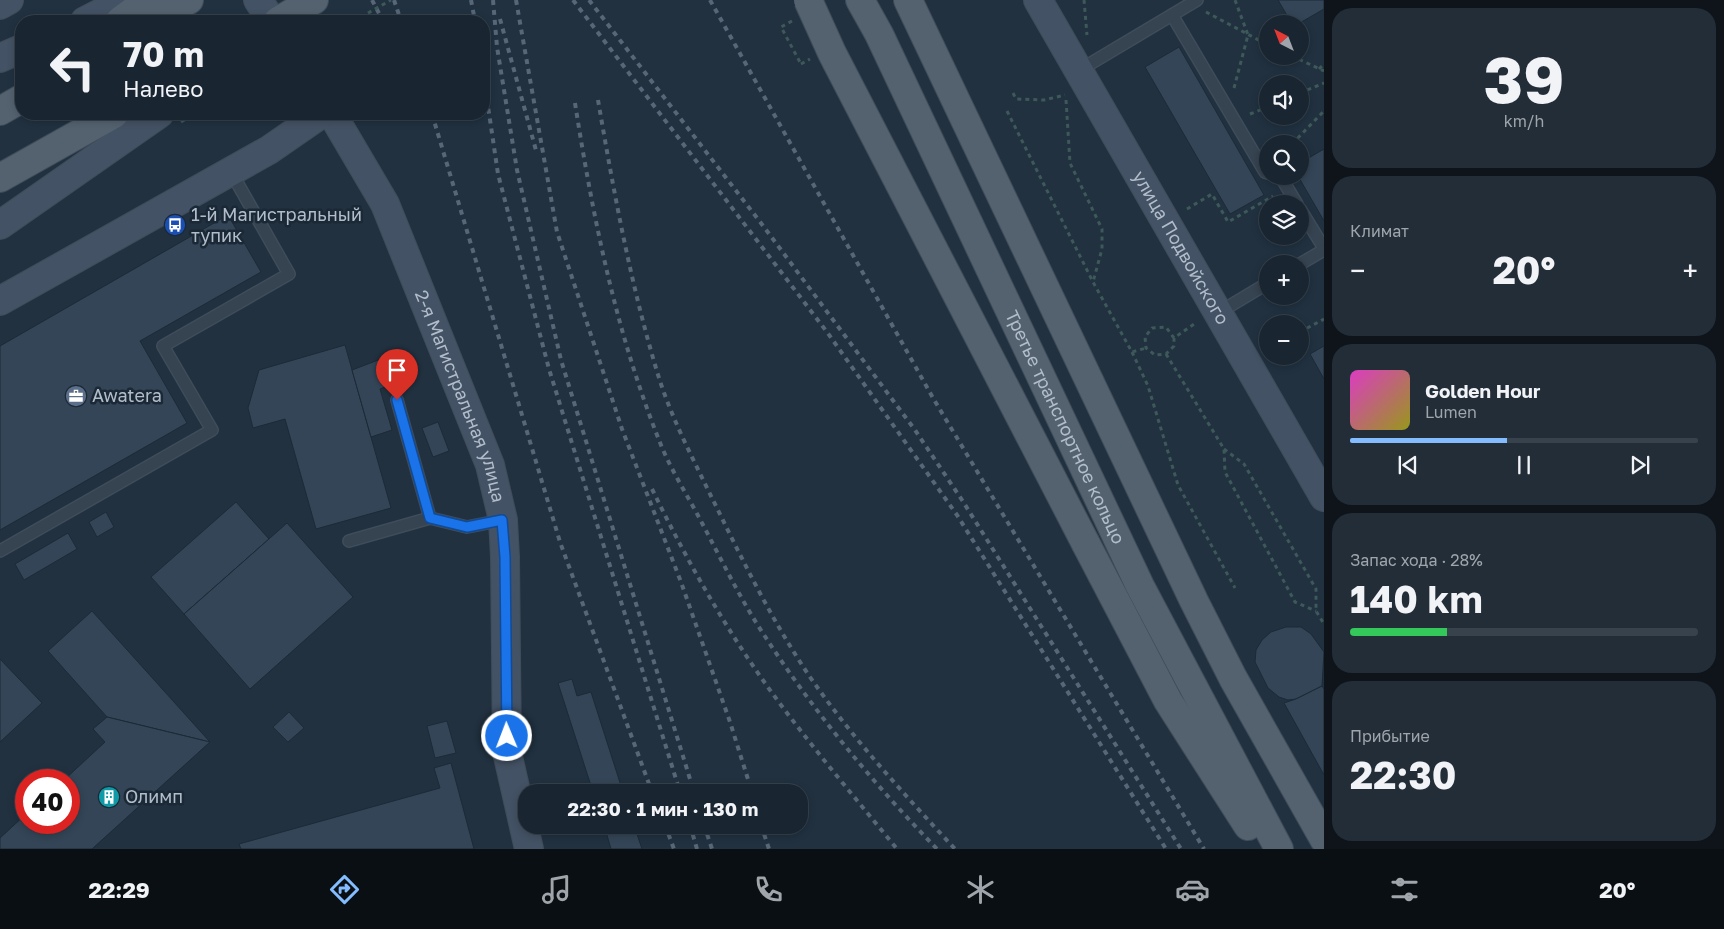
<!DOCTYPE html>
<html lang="ru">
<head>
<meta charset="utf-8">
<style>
  :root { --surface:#192530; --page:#222d38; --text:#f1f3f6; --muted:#9fa5ab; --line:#37424c; --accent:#83bcff }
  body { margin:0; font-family:"Golos Text",sans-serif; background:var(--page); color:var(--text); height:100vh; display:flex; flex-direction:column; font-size:19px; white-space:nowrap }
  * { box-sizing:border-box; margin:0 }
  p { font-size:16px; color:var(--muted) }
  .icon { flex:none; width:28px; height:28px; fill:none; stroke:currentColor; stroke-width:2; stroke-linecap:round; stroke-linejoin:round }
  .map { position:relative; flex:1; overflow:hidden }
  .drawer { display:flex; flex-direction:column; gap:8px; padding:8px; background:#0e141a; width:400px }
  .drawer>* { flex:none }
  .top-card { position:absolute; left:15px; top:15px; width:475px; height:105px; border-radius:20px; box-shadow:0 2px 8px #0003,0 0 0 1px var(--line); background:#192530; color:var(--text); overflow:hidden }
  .needle { width:32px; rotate:318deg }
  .tools { position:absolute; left:1259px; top:15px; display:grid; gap:10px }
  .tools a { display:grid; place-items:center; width:50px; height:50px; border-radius:50%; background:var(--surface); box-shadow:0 2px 8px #0003,0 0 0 1px var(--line); font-size:25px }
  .speed { position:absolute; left:15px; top:769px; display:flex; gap:10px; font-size:25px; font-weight:700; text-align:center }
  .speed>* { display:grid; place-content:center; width:65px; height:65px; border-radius:50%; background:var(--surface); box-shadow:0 2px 8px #0003,0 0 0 1px var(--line); line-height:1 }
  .speed .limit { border:8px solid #d22; background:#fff; color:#111 }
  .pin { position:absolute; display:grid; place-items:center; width:42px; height:42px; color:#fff; margin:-51px -21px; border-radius:50% 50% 50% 0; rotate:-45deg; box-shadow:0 0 5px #0007 }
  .pin .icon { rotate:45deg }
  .me { position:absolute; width:55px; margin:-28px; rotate:359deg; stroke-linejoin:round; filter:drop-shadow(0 0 4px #0008) }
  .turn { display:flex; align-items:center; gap:18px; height:105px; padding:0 25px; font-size:22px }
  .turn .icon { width:65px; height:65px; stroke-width:2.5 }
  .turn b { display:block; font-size:35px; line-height:42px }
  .big { font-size:38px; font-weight:700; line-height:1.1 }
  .drawer .tile { flex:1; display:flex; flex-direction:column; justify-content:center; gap:8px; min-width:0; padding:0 18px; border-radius:20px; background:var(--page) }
  .drawer .dial { align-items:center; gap:0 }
  .dial b { font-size:65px; line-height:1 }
  .song { display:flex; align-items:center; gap:15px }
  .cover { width:60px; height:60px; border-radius:8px; background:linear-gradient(135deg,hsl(310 70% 55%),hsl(60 70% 35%)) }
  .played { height:5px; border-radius:2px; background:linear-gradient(90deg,var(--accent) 45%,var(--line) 45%) }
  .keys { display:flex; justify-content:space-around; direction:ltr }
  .heat { display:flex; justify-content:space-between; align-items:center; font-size:28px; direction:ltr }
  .charge { height:8px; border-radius:4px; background:linear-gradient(90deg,#34c759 28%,var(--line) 0) }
  .trip { position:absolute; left:518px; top:784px; width:290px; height:50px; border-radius:20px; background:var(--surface); box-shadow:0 2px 8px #0003,0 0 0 1px var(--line); font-weight:700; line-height:50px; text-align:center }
  .tab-bar { display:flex; height:80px; justify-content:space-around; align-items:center; background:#0a0f13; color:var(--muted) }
  .tab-bar .icon { width:35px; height:35px }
  .tab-bar .on { color:var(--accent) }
  .tab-bar b { font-size:22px; color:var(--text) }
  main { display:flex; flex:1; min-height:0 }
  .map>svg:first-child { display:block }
  .building { fill:#334557; stroke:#1d2a37 }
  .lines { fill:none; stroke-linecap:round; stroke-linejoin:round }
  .lane-casing { stroke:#3f4c59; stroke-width:14 }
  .secondary-casing { stroke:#3f4c59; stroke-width:30 }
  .primary-casing { stroke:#3f4c59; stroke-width:30 }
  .path { stroke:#3d5959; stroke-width:3; stroke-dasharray:4 4; stroke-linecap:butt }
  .lane { stroke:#364350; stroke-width:11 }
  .secondary { stroke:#435264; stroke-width:28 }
  .primary { stroke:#546270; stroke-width:28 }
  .rail { stroke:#576778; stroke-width:4; stroke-dasharray:5 5; stroke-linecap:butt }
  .primary-bridge-casing { stroke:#3f4c59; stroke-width:30; stroke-linecap:butt }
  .path-bridge { stroke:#3d5959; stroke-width:3; stroke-dasharray:4 4; stroke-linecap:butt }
  .primary-bridge { stroke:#546270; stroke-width:28 }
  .route-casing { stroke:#114b97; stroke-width:12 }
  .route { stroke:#1a73e8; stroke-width:9 }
  .labels { text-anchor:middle; stroke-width:5; stroke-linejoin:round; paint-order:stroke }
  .poi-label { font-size:18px; fill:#b2bdcb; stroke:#1b2835; text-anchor:start }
  .street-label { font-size:18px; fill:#b2bdcb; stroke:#1b2835 }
</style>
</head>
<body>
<main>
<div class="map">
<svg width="1324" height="849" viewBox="0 0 1324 849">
  <rect width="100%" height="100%" fill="#213140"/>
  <g class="building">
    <polygon points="1278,0 1324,0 1324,9 1298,24 1292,24"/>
    <polygon points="1179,47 1264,195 1230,214 1145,67"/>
    <polygon points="1324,149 1324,221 1298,176 1300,176 1300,163"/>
    <polygon points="228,215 261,272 140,341 187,423 0,530 0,346"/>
    <polygon points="345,345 391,508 316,529 285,419 253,428 248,408 259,370"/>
    <polygon points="1324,346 1324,379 1310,354"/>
    <polygon points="402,351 412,376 380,389 392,430 371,437 352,370"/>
    <polygon points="438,422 449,451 433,457 422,428"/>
    <polygon points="236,502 269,539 184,614 151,577"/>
    <polygon points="106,512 114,527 97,537 89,522"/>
    <polygon points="287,523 353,597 250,689 184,614"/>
    <polygon points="68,533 77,549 24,580 15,564"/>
    <polygon points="92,611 210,742 107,717 48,651"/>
    <polygon points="1286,627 1301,627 1311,634 1324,652 1322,686 1296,699 1288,700 1279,697 1268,688 1255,662 1256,650 1262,640 1271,632"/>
    <polygon points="0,659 42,703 0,742"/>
    <polygon points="572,679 577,696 591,692 623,792 593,792 558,683"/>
    <polygon points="1322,686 1324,689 1324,775 1284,703 1296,699"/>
    <polygon points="289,712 304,728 288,742 273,727"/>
    <polygon points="107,717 210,742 92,849 0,849 0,838 26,814 26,822 69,822 69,780 64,780 105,742 93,729"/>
    <polygon points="447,721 456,753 435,758 427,726"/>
    <polygon points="451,763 474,849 241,849 239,844 440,788 434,768"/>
    <polygon points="604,825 634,825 642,849 611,849"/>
  </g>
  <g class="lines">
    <g class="lane-casing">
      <g id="lane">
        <polyline points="1172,15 1265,172 1268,173"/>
        <polyline points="1078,71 1197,0"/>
        <polyline points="1275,176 1282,179 1297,204"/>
        <polyline points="1300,209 1324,248"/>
        <polyline points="1300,264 1324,250"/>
        <polyline points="1218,313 1268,283"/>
        <polyline points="397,400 430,518 467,527 503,520"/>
        <polyline points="349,541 430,518"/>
        <polyline points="0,551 212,430 163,346 289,274 231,172"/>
      </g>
    </g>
    <g class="secondary-casing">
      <g id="secondary">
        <polyline points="258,0 272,21"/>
        <path id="s1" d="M1038,0L1324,497"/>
        <polyline points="0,5 9,0"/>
        <polyline points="85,21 126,0"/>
        <polyline points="0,58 21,49"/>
        <path id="s2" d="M332,114L385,204L490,465L503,520L505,557L507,752L529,849"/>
        <polyline points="0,225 159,114"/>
        <polyline points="0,301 269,150 321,114"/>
      </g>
    </g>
    <g class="primary-casing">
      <g id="primary">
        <path id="s3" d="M860,0L879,34L1140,586L1279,849"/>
        <polyline points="908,0 1194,601 1233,678 1324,839"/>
        <polyline points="120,21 148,0"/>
        <polyline points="153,21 189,0"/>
        <polyline points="278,21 314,0"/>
        <polyline points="0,111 21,99"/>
        <polyline points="0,178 114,114"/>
        <polyline points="1086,544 1168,701 1248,826"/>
      </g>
    </g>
    <g class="path">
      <polyline points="1084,0 1087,35"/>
      <polyline points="1206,12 1268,45"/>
      <polyline points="792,21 781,27 801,64"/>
      <polyline points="1292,56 1324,71"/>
      <polyline points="1319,69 1324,64"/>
      <polyline points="1234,88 1248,35 1235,0"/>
      <polyline points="1013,93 1016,99 1044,100 1065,95"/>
      <polyline points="1300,93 1324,83"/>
      <polyline points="1066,100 1070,163 1102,229 1102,249 1093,282"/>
      <polyline points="1007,111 1093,282 1132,352 1146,348"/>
      <polyline points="1250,114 1268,107"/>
      <polyline points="181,122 194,114"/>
      <polyline points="1292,144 1324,111"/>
      <polyline points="1187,209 1212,194 1228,222 1273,196"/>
      <polyline points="1300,332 1324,319"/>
      <polyline points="1174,338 1166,327 1152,328 1145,337 1146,348 1155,355 1166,354 1174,346 1174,338 1197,322"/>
      <polyline points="1132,352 1148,386 1178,485 1235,588"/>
      <polyline points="1166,354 1224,449 1225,472 1295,602 1316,611"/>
      <polyline points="1224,449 1244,464 1316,589 1316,611 1324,624"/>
    </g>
    <use href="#lane" class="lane"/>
    <use href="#secondary" class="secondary"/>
    <use href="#primary" class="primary"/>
    <g class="rail">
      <polyline points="372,0 383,21"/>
      <polyline points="394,0 401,21"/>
      <polyline points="471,0 475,21"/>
      <polyline points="493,0 497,47 517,170 561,360 694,792"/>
      <polyline points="516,0 557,232 622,429 681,582 730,722 752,792"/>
      <polyline points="573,0 827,332 957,515 1166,849"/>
      <polyline points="589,0 764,227 915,430 962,500 1181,849"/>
      <polyline points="710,0 933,398 1204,849"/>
      <polyline points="500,19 537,154"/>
      <polyline points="484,79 498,174 549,369 680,792"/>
      <path d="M598,100C614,193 631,287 659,378C672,419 693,459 712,498C742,559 772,621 810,677C853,739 904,794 955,849"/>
      <path d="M575,103C593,218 616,332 659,440C670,469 688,496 702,523C720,557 737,592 757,624C809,706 870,780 937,849"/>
      <polyline points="432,114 560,542 652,792"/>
      <path d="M652,489C688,563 729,635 778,701C816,752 857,800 897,849"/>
      <polyline points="665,825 674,849"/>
      <polyline points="690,825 697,849"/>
      <polyline points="704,825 712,849"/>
      <polyline points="761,825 769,849"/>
    </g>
    <g class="primary-bridge-casing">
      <polyline id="primary-bridge" points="808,0 832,53 1086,544"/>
    </g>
    <g class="path-bridge">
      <polyline points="354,21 391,0"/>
      <polyline points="801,64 810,59"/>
    </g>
    <use href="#primary-bridge" class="primary-bridge"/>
  </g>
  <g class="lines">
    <g class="route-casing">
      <polyline id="route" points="397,400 430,518 467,527 502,520 505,557 507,736"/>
    </g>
    <use href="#route" class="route"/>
  </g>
  <defs>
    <g id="bus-disc" transform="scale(1.125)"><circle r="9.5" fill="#1a4fb4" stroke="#1b2835"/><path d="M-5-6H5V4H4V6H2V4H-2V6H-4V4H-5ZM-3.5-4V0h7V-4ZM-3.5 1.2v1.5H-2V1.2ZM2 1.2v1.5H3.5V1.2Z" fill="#fff"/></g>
    <g id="office-disc" transform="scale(1.125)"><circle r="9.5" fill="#5c6f8a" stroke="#1b2835"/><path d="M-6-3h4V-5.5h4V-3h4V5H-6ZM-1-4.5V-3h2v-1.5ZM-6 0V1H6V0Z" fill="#fff"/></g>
    <g id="building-disc" transform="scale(1.125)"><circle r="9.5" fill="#0f9aa8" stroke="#1b2835"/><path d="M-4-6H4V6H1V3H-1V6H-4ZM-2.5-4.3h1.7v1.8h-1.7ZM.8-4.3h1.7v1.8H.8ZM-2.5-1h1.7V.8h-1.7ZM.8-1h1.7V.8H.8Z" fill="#fff"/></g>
  </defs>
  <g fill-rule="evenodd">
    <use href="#bus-disc" x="175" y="225"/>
    <use href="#office-disc" x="76" y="396"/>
    <use href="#building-disc" x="109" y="797"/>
  </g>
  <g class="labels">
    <g class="poi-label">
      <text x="191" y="221">1-й Магистральный<tspan x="191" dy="21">тупик</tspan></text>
      <text x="92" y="402">Awatera</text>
      <text x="125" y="803">Олимп</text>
    </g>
    <g class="street-label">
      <text dy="6" stroke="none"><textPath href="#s1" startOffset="286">улица Подвойского</textPath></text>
      <text dy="6" stroke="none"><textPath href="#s2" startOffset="311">2-я Магистральная улица</textPath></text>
      <text dy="6" stroke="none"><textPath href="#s3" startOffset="474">Третье транспортное кольцо</textPath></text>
    </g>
  </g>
</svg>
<div class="tools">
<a><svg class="needle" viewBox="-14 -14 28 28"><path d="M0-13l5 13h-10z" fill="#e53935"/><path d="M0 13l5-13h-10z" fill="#9fa5ab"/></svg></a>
<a><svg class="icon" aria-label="sound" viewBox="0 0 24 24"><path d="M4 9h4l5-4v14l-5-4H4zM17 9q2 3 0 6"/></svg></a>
<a><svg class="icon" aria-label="search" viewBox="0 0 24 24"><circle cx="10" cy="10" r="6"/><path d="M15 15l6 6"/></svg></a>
<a><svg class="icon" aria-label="layers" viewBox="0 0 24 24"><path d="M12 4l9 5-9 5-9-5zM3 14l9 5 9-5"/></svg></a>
<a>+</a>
<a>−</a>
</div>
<div class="speed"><div class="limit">40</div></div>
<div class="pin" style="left:397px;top:400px;background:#d93025"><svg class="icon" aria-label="arrive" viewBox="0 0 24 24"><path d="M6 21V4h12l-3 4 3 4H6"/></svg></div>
<svg class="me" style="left:507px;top:736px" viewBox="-20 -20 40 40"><circle r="17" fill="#1a73e8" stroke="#fff" stroke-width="3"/><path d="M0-11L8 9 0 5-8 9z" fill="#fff"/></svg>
<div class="trip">22:30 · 1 мин · 130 m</div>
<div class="top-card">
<div class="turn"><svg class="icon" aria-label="left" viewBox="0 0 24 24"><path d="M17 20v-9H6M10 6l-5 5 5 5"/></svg><div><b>70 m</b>Налево</div></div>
</div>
</div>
<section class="drawer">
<div class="tile dial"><b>39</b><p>km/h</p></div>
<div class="tile"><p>Климат</p>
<div class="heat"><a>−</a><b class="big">20°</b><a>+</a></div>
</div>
<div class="tile">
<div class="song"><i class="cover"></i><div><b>Golden Hour</b><p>Lumen</p></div></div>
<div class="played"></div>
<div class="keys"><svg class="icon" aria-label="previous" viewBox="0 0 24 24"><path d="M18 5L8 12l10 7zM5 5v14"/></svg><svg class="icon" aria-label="pause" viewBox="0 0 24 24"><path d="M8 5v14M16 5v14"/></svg><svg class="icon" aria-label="next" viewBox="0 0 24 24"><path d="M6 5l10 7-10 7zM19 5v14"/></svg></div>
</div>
<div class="tile"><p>Запас хода · 28%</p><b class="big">140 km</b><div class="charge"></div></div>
<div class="tile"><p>Прибытие</p><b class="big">22:30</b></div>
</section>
</main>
<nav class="tab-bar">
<b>22:29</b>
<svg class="icon on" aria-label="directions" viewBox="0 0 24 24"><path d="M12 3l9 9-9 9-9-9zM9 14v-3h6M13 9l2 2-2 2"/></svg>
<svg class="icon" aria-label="music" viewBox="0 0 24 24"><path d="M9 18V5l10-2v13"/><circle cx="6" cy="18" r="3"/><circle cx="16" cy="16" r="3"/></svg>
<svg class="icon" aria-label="phone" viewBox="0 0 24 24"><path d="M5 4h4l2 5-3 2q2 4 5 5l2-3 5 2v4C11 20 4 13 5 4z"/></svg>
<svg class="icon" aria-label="climate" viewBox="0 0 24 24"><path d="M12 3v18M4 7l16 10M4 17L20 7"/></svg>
<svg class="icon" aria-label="car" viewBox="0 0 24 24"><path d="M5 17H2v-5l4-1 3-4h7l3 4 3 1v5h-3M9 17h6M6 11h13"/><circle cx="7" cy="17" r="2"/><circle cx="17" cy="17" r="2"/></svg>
<svg class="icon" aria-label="filters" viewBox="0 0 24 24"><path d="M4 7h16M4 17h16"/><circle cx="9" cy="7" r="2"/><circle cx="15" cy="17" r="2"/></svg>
<b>20°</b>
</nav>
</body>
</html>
